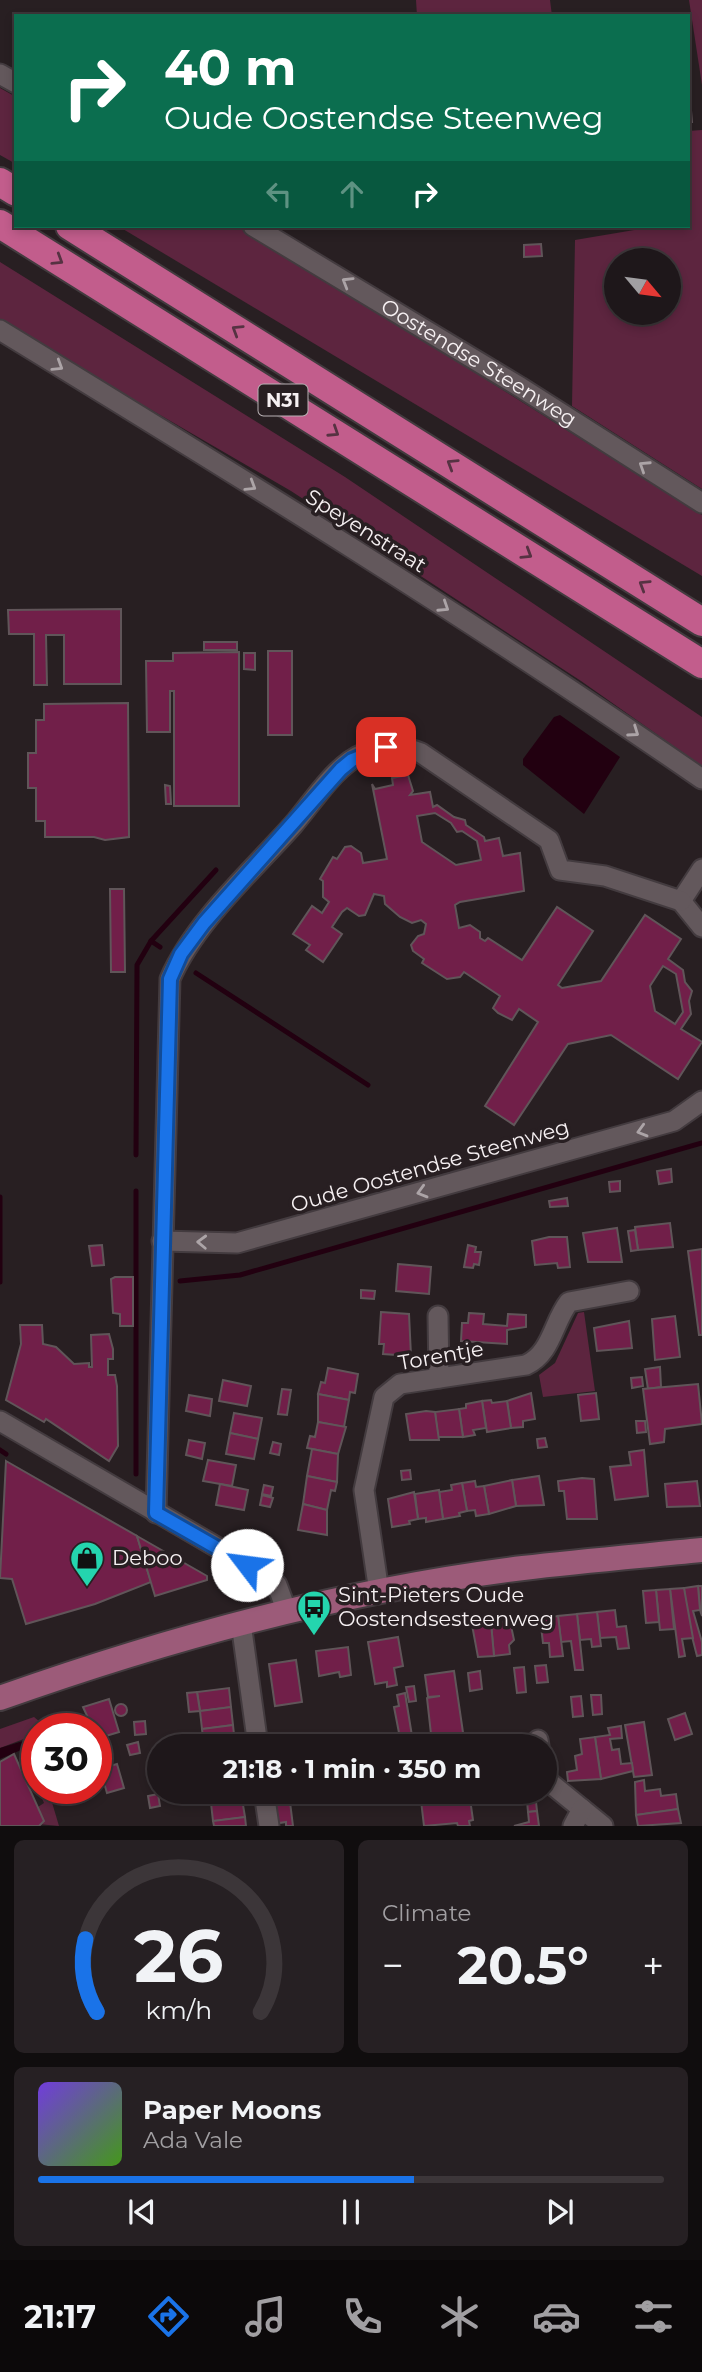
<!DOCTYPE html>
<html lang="en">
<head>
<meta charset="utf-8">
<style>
  :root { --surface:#1e171a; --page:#262023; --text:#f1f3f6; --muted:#a19fa2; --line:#3c3639; --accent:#1a73e8 }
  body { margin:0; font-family:Montserrat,sans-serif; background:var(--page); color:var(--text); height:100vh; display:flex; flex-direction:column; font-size:26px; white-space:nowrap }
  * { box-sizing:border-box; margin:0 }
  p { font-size:23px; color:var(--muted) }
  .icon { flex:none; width:38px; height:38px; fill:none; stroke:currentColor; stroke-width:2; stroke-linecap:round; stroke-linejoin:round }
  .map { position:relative; height:1826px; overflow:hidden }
  .drawer { display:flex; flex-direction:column; gap:14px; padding:14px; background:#100d0e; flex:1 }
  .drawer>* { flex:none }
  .guide { position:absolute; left:14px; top:14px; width:676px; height:214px; border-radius:0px; box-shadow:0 4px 10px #0003,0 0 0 2px var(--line); background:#0b6e4f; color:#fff; overflow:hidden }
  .needle { width:46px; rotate:119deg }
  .fabs { position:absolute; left:604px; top:248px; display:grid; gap:14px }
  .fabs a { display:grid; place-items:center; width:77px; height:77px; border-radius:50%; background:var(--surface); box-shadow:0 4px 10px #0003,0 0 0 2px var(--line); font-size:35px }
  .speed { position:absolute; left:21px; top:1713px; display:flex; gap:14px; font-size:35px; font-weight:700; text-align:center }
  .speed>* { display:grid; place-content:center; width:91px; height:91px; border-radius:50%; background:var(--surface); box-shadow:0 4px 10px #0003,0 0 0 2px var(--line); line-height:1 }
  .speed .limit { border:10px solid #d22; background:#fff; color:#111 }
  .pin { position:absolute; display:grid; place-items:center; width:60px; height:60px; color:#fff; margin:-30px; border-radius:14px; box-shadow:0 4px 10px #0006 }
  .me { position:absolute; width:77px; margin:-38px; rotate:300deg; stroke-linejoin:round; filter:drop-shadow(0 0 5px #0008) }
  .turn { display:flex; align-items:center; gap:24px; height:147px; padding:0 35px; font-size:32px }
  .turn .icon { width:91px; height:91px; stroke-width:2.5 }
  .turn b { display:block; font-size:49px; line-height:60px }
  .lanes { display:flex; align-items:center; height:66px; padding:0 35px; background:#0003; justify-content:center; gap:35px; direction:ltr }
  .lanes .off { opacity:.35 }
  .big { font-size:52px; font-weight:700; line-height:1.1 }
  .drawer .widget { flex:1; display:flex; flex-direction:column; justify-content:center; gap:10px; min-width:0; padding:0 24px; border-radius:10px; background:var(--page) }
  .drawer .dial { align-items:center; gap:0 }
  .dial svg { height:182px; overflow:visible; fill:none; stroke:var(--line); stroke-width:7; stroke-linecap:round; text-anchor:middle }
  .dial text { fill:var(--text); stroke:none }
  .song { display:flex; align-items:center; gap:21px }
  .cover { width:84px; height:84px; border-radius:10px; background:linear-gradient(135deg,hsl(260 70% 55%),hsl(100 70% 35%)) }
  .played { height:7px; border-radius:4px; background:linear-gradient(90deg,var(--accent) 60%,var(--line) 60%) }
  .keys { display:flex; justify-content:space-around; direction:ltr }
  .heat { display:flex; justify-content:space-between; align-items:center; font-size:38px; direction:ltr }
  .drawer .tiles { flex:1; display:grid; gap:14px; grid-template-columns:1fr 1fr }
  .widget:last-child { grid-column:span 2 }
  .trip { position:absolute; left:147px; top:1734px; width:410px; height:70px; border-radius:35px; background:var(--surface); box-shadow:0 4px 10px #0003,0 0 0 2px var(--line); font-weight:700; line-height:70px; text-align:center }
  .tabs { display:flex; height:112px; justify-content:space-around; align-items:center; background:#0c090a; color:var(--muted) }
  .tabs .icon { width:49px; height:49px }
  .tabs .active { color:var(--accent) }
  .tabs b { font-size:32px; color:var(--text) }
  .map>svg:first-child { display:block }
  .green { fill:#5d253f; fill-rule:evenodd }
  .water { fill:#220010 }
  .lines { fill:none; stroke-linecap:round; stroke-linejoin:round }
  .stream { stroke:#220010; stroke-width:5 }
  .building { fill:#711f49; stroke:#605559; stroke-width:2; fill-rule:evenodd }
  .minor-casing { stroke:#433b3f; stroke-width:23 }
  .major-casing { stroke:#433b3f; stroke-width:28 }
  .highway-casing { stroke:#433b3f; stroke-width:32 }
  .minor { stroke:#63585c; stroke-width:19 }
  .major { stroke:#9c5b79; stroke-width:24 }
  .highway { stroke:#c25d8c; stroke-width:28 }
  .oneway { stroke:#563242 }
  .oneway2 { stroke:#aca4a7 }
  .route-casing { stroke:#114b97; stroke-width:18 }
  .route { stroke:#1a73e8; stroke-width:12 }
  .labels { text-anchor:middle; stroke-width:7; stroke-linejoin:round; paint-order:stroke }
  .shield { fill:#281f22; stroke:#b8b1b4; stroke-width:2 }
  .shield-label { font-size:19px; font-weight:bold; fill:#f6f0f2 }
  .street-label { font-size:21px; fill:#f6f0f2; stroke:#281f22 }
  .poi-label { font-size:21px; fill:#f6f0f2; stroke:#281f22; text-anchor:start }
</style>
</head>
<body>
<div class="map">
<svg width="702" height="1826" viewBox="0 0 702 1826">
  <rect width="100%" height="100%" fill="#281f22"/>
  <g class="green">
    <polygon points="416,0 550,0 552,16 417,16"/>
    <polygon points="689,0 702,0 702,85"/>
    <polygon points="0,88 16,97 16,164 0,155"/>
    <path d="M702,130V489L572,406L575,240L658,226H688V131ZM616,261H668V313H616Z"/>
    <polygon points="118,226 239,226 264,240 702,515 702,576"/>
    <polygon points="0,262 345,477 702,717 702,766 581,681 291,491 0,322"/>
    <polygon points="584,1312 595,1391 543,1397 539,1375 555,1363 578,1313"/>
    <polygon points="34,1717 40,1722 37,1723 37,1739 29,1737 0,1748 0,1729"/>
    <polygon points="37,1741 37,1788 48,1789 59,1826 38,1824 44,1821 38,1807 44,1803 39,1791 34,1792 25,1771 29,1769 21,1750"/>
  </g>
  <g class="water">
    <polygon points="560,715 620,757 584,814 523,765 523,759 554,717"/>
    <polygon points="36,1737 35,1744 0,1759 0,1748"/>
  </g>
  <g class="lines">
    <g class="stream">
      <polyline points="160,947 151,941 216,870"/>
      <polyline points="196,973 368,1085"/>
      <polyline points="136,1155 137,965 151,941"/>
      <polyline points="0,1197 0,1282"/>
      <polyline points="180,1281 240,1275 702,1143"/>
      <polyline points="0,1450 6,1454"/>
      <polyline points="136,1474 136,1191"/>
    </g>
  </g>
  <g class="building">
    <polygon points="688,76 692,122 688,122"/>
    <polygon points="541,244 542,256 524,257 524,245"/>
    <polygon points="121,609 121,684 64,684 64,635 46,635 47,685 34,685 34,634 9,634 8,610"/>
    <rect x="204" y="642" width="33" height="8"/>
    <rect x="268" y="651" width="24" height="84"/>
    <polygon points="239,652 239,806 174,806 174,691 170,691 170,732 147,732 146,661 173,661 173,653"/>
    <polygon points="244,653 255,653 255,670 244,669"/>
    <polygon points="128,703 129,837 105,840 94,837 45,837 45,821 36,821 36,788 28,788 28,753 36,753 36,720 44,720 44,704"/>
    <path d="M408,775L413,791L410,795L430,792L433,807L437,805L454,817L465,820L466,825L484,837L485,841L499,838L503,856L520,853L524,891L460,902L455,905L459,928L470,925L480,932V938L485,941L488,938L522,960L557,907L593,931L558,985L562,988L601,981L645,915L681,939L668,959L683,970L685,982L692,991L689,1001L691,1014L681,1029L702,1042L678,1079L611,1035L568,1044L514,1125L485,1106L538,1022L519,1009L512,1020L498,1013L493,1008L500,996L464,972L460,977L447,979L422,963L424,959L413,951L411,945L418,936L424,934L426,924L421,920L412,923L400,917L385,904L384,896L374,894L365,915L359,916L347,908L342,912L332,927L342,934L323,962L306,950L310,945L293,934L312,906L322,913L329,902L323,897V881L320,879L333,857L337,859L345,847L351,846L361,853L363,863L387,859L372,784L375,789L393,785L392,778ZM435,813L451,823L457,832L462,831L477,841L481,860L456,865L422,842L417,816ZM663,966L676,974L683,1012L675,1024L655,1011L650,986Z"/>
    <polygon points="165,785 170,786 171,804 166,804"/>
    <polygon points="110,889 124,889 125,972 111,972"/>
    <polygon points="671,1169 672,1182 659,1184 657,1171"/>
    <polygon points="620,1181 620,1191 610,1192 609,1182"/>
    <polygon points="567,1198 568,1206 550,1207 549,1201"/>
    <polygon points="670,1223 673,1247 638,1250 635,1227"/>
    <polygon points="617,1228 622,1262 588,1262 583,1233"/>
    <polygon points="635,1230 638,1250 631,1251 628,1231"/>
    <polygon points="549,1237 567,1237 570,1267 558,1268 557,1263 535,1265 532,1241"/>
    <polygon points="102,1245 104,1265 92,1266 89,1246"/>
    <polygon points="468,1245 476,1247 475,1252 481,1252 479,1265 474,1264 473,1268 464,1267"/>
    <polygon points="702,1249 702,1335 699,1335 688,1251"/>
    <polygon points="398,1264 431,1267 429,1294 396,1291"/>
    <polygon points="115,1277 133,1277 133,1326 120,1326 120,1314 113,1313 111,1279"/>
    <polygon points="361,1290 375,1291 374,1299 361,1298"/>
    <polygon points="381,1312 409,1314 411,1356 383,1354 384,1344 379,1344"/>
    <polygon points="469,1313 484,1314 483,1324 507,1326 508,1314 526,1315 526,1327 507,1330 507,1344 461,1341 462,1323 468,1323"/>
    <polygon points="675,1316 680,1357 655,1360 652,1319"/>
    <polygon points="629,1321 632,1348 597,1351 594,1328"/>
    <polygon points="20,1325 42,1325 43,1344 56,1347 74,1364 89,1363 89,1367 92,1367 91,1335 109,1334 113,1349 113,1359 108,1359 108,1375 115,1375 117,1386 118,1446 109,1461 46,1419 44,1422 6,1400 21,1344"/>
    <polygon points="660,1367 661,1387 648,1389 645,1369"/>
    <polygon points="328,1368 358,1374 355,1393 350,1392 349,1400 318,1394 321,1382 325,1383"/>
    <polygon points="642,1377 643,1386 632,1388 631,1378"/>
    <polygon points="223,1380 251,1386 247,1406 219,1401"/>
    <polygon points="698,1384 702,1424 665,1429 664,1442 650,1444 643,1389"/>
    <polygon points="282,1389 291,1390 287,1415 278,1414"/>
    <polygon points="531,1393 535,1419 523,1421 523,1427 511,1428 507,1401"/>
    <polygon points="596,1393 599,1419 581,1421 578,1395"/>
    <polygon points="318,1394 349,1400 344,1427 318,1422"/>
    <polygon points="189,1395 212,1399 210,1416 186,1411"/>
    <polygon points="491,1400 492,1403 507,1401 511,1428 487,1432 482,1401"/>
    <polygon points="482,1401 486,1428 473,1430 475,1435 463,1437 459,1409 466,1408 466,1404"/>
    <polygon points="459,1409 463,1437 438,1437 435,1412"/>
    <polygon points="426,1411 435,1412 439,1440 410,1440 406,1414"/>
    <polygon points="234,1413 262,1418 258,1439 230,1433"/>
    <polygon points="636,1421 645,1421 646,1432 637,1433"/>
    <polygon points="318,1422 346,1427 338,1454 307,1448 310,1436 315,1437"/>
    <polygon points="230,1433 258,1439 254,1459 226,1454"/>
    <polygon points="545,1438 547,1447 538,1448 537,1439"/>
    <polygon points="189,1440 205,1443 202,1459 186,1455"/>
    <polygon points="273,1442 281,1444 279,1455 270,1453"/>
    <polygon points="312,1449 338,1454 337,1482 307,1476"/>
    <polygon points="644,1450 648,1496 615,1500 610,1467 631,1465 629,1452"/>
    <polygon points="208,1460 236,1465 232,1486 203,1481"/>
    <polygon points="6,1461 137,1536 151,1582 95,1604 26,1624 12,1579 0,1578"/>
    <polygon points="410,1470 411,1479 402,1480 401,1471"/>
    <polygon points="307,1476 337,1482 335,1491 331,1490 327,1510 303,1504"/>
    <polygon points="539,1476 544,1505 516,1506 512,1480"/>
    <polygon points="582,1478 594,1479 597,1519 567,1519 564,1491 559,1491 558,1481"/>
    <polygon points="512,1480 516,1506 489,1514 484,1486"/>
    <polygon points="475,1481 476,1487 484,1486 489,1514 476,1516 475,1510 467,1511 462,1483"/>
    <polygon points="697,1481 700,1506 667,1507 665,1484"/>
    <polygon points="462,1483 467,1511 459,1513 460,1516 443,1519 439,1492 452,1490 451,1485"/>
    <polygon points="220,1484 248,1490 244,1510 216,1505"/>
    <polygon points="264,1485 273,1487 271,1496 262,1494"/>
    <polygon points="439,1490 443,1519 426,1522 426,1518 418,1519 415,1494"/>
    <polygon points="414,1492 418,1519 409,1521 410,1524 392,1527 388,1499"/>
    <polygon points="262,1495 273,1498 270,1507 260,1505"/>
    <polygon points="303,1504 327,1510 327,1535 298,1530"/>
    <polygon points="137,1536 207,1576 207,1580 155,1596"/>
    <polygon points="698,1586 702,1586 702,1616 700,1610"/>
    <polygon points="698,1586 700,1610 693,1611 702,1642 702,1655 697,1656 687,1617 684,1588"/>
    <polygon points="684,1588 693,1638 682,1639 685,1656 679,1657 670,1589"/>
    <polygon points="670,1589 674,1629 660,1630 656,1590"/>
    <polygon points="656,1590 659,1622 646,1623 643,1591"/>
    <polygon points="615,1610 617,1627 626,1626 629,1648 618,1649 616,1637 600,1638 597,1612"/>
    <polygon points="597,1612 601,1646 592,1647 591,1639 580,1640 577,1614"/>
    <polygon points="577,1614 583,1670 575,1670 571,1641 561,1642 558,1616"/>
    <polygon points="558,1616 563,1656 550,1657 549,1643 543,1643 540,1618"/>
    <polygon points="510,1621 514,1640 509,1645 510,1654 494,1656 491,1623"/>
    <polygon points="491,1623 494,1656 478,1657 472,1625"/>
    <polygon points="398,1637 403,1666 394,1668 397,1685 387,1687 387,1682 375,1684 368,1642"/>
    <polygon points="348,1647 351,1675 340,1677 339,1672 319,1676 316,1651"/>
    <polygon points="296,1660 302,1702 275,1706 269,1664"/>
    <polygon points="546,1665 548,1682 537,1683 535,1666"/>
    <polygon points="524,1667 526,1692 517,1693 514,1668"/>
    <polygon points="454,1671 465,1746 429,1746 428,1735 431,1734 427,1698 440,1696 428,1697 425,1675"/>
    <polygon points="480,1671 482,1689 470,1691 468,1673"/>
    <polygon points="414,1686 416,1701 409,1702 406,1687"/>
    <polygon points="229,1688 231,1707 200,1711 197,1692"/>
    <polygon points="197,1692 200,1711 189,1712 187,1693"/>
    <polygon points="405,1693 412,1736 400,1738 394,1707 399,1706 397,1695"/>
    <polygon points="591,1695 601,1695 602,1714 593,1715"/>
    <polygon points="581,1696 583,1716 573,1717 571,1697"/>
    <polygon points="109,1699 119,1732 96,1739 96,1729 89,1729 89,1720 83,1707"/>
    <circle cx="121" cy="1710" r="6"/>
    <polygon points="231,1707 233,1725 202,1729 200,1711"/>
    <polygon points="685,1713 692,1734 675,1740 668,1719"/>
    <polygon points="145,1721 146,1734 135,1735 134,1722"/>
    <polygon points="644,1722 652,1775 634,1777 625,1725"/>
    <polygon points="233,1725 235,1744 204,1746 202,1729"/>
    <polygon points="621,1726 622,1738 610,1739 612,1750 619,1749 621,1764 632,1763 633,1771 601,1779 595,1737 610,1735 608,1728"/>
    <polygon points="595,1737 601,1779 568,1781 567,1772 577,1770 575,1756 582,1754 580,1739"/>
    <polygon points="138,1742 140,1753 130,1755 127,1745"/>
    <polygon points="14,1754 44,1821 39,1826 0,1826 0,1762"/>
    <polygon points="117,1764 124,1788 107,1793 100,1769"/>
    <polygon points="644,1780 645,1791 660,1789 661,1796 676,1794 678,1809 636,1815 635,1782"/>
    <polygon points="78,1788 90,1788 93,1796 81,1800"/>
    <polygon points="210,1792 242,1792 242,1799 211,1803"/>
    <polygon points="269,1792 302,1792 303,1800 290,1802 293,1826 286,1826 286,1822 273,1824"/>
    <polygon points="420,1792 469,1792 473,1820 469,1821 470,1826 458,1826 457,1823 424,1826"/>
    <polygon points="496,1792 538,1792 535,1792 537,1811 528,1812 527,1801 512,1803 511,1796 496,1798"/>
    <polygon points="158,1794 160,1806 150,1808 148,1796"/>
    <polygon points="242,1799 245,1817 213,1821 211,1803"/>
    <polygon points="678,1809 681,1823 638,1826 636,1815"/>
    <polygon points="537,1811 539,1826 514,1826 529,1822 528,1812"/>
    <polygon points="245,1817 246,1826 214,1826 213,1821"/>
  </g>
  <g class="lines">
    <g class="minor-casing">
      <g id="minor">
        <polyline points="0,74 16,83"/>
        <path id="s1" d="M253,226L520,387L702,503"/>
        <path d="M0,330C237,475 474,621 702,779"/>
        <polyline points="702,869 681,901 702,927"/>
        <polyline points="162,1241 237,1243 674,1121 702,1101"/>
        <polyline points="438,1316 439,1378"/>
        <polyline points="0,1421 270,1578 277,1585 287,1612"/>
        <path d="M156,1513L170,979C194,923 252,871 293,825C311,804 328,777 350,761C371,746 398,743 421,753L549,840L560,870L605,876L681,901"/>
        <path d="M379,1592L364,1490L384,1397L400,1384L526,1365C552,1353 553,1322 569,1302L629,1291"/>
        <polyline points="241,1623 258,1746"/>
        <polyline points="538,1740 539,1746"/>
        <polyline points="544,1778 603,1826"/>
        <polyline points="264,1792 269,1826"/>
        <polyline points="573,1826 582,1809"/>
      </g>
    </g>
    <g class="major-casing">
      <path id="major" d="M0,1698C169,1638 344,1590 523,1568C582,1561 642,1556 702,1550"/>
    </g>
    <g class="highway-casing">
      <g id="highway">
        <polyline points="0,182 16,192"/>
        <polyline points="0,224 702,664"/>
        <polyline points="70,226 702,622"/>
      </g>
    </g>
    <use href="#minor" class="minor"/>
    <use href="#major" class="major"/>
    <use href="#highway" class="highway"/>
  </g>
  <defs><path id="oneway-chevron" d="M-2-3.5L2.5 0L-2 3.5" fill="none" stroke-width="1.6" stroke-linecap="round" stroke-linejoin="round" transform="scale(1.75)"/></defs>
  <g class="oneway">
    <use href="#oneway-chevron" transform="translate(58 260) rotate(32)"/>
    <use href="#oneway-chevron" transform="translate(237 330) rotate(-148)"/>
    <use href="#oneway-chevron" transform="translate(334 432) rotate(33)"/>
    <use href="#oneway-chevron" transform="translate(452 464) rotate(-148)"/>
    <use href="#oneway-chevron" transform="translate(527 554) rotate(32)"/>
    <use href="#oneway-chevron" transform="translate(644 585) rotate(-148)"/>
  </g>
  <g class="oneway2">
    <use href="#oneway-chevron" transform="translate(347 282) rotate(-149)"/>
    <use href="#oneway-chevron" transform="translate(58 366) rotate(32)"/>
    <use href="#oneway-chevron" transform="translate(644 466) rotate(-147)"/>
    <use href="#oneway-chevron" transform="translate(251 486) rotate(32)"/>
    <use href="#oneway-chevron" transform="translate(444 607) rotate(33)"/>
    <use href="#oneway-chevron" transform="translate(634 732) rotate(35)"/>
    <use href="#oneway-chevron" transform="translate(642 1131) rotate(164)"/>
    <use href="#oneway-chevron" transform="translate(422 1192) rotate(164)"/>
    <use href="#oneway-chevron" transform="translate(202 1242) rotate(-178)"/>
  </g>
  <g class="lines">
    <g class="route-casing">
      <polyline id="route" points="247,1565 156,1513 170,979 181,954 204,923 341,769 352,760 386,747"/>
    </g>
    <use href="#route" class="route"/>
  </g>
  <defs>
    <g id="shop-pin" transform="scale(1.75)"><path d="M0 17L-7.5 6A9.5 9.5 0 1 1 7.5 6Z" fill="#24d5ae" stroke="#281f22"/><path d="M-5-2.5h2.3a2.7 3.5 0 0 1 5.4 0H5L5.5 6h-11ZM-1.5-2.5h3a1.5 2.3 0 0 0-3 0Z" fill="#111"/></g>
    <g id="bus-pin" transform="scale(1.75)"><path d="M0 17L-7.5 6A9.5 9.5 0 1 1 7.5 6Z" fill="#24d5ae" stroke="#281f22"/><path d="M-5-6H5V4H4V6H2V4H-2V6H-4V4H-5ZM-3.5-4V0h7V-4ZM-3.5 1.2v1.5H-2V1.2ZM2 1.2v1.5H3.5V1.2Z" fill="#111"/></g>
  </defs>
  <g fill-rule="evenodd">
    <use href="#shop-pin" x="87" y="1558"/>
    <use href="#bus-pin" x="314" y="1607"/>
  </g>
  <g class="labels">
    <rect class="shield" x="258.5" y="384.5" width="49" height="31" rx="5"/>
    <g class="shield-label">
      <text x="283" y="407">N31</text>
    </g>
    <g class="street-label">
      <text dy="7" stroke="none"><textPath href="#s1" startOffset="264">Oostendse Steenweg</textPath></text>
      <text transform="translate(366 531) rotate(32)" y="7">Speyenstraat</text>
      <text transform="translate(430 1166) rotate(-16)" y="7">Oude Oostendse Steenweg</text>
      <text transform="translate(441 1356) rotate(-10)" y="7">Torentje</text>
    </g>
    <g class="poi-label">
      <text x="112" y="1565">Deboo</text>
      <text x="338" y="1602">Sint-Pieters Oude<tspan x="338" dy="24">Oostendsesteenweg</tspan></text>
    </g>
  </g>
</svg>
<div class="fabs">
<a><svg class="needle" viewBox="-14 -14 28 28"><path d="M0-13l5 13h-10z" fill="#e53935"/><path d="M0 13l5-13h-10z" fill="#a19fa2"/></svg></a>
</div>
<div class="speed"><div class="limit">30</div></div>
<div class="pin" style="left:386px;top:747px;background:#d93025"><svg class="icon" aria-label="arrive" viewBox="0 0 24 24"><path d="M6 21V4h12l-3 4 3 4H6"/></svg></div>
<svg class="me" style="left:247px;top:1565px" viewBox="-20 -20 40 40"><circle r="19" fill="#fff"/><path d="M0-13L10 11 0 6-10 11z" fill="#1a73e8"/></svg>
<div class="trip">21:18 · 1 min · 350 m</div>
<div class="guide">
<div class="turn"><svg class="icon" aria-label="right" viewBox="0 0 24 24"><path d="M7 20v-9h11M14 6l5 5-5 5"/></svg><div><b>40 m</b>Oude Oostendse Steenweg</div></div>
<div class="lanes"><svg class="icon off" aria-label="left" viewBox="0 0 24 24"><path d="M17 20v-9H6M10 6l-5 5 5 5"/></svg><svg class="icon off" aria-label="ahead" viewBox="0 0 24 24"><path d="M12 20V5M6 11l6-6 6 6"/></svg><svg class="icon" aria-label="right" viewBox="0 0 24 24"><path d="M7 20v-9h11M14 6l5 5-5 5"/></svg></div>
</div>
</div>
<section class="drawer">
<div class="tiles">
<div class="widget dial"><svg viewBox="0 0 100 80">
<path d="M14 69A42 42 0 1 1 86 69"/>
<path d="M14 69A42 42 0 0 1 9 37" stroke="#1a73e8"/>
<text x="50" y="56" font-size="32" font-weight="700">26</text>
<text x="50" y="72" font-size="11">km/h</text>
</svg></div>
<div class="widget"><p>Climate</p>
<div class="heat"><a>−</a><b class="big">20.5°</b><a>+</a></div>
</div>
<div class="widget">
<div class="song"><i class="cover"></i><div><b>Paper Moons</b><p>Ada Vale</p></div></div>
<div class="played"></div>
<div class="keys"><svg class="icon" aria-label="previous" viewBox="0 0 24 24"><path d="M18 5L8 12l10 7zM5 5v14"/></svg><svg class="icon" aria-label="pause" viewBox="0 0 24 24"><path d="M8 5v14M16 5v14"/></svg><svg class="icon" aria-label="next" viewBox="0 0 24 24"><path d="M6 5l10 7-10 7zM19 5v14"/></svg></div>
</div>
</div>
</section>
<nav class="tabs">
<b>21:17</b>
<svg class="icon active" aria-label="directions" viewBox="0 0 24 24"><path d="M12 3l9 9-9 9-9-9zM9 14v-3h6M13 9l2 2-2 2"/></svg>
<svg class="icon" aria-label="music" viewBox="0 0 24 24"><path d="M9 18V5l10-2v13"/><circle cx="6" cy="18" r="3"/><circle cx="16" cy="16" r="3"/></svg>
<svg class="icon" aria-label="phone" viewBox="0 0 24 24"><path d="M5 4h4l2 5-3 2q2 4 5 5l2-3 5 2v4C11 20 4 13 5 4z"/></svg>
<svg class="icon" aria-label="climate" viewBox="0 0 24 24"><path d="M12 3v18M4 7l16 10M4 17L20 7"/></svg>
<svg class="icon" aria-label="car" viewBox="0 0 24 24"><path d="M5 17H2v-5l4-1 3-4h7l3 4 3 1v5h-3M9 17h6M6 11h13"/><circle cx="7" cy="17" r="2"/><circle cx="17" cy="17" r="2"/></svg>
<svg class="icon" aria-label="filters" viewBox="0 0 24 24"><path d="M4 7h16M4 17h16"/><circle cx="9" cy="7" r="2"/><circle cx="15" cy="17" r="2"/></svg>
</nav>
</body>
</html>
